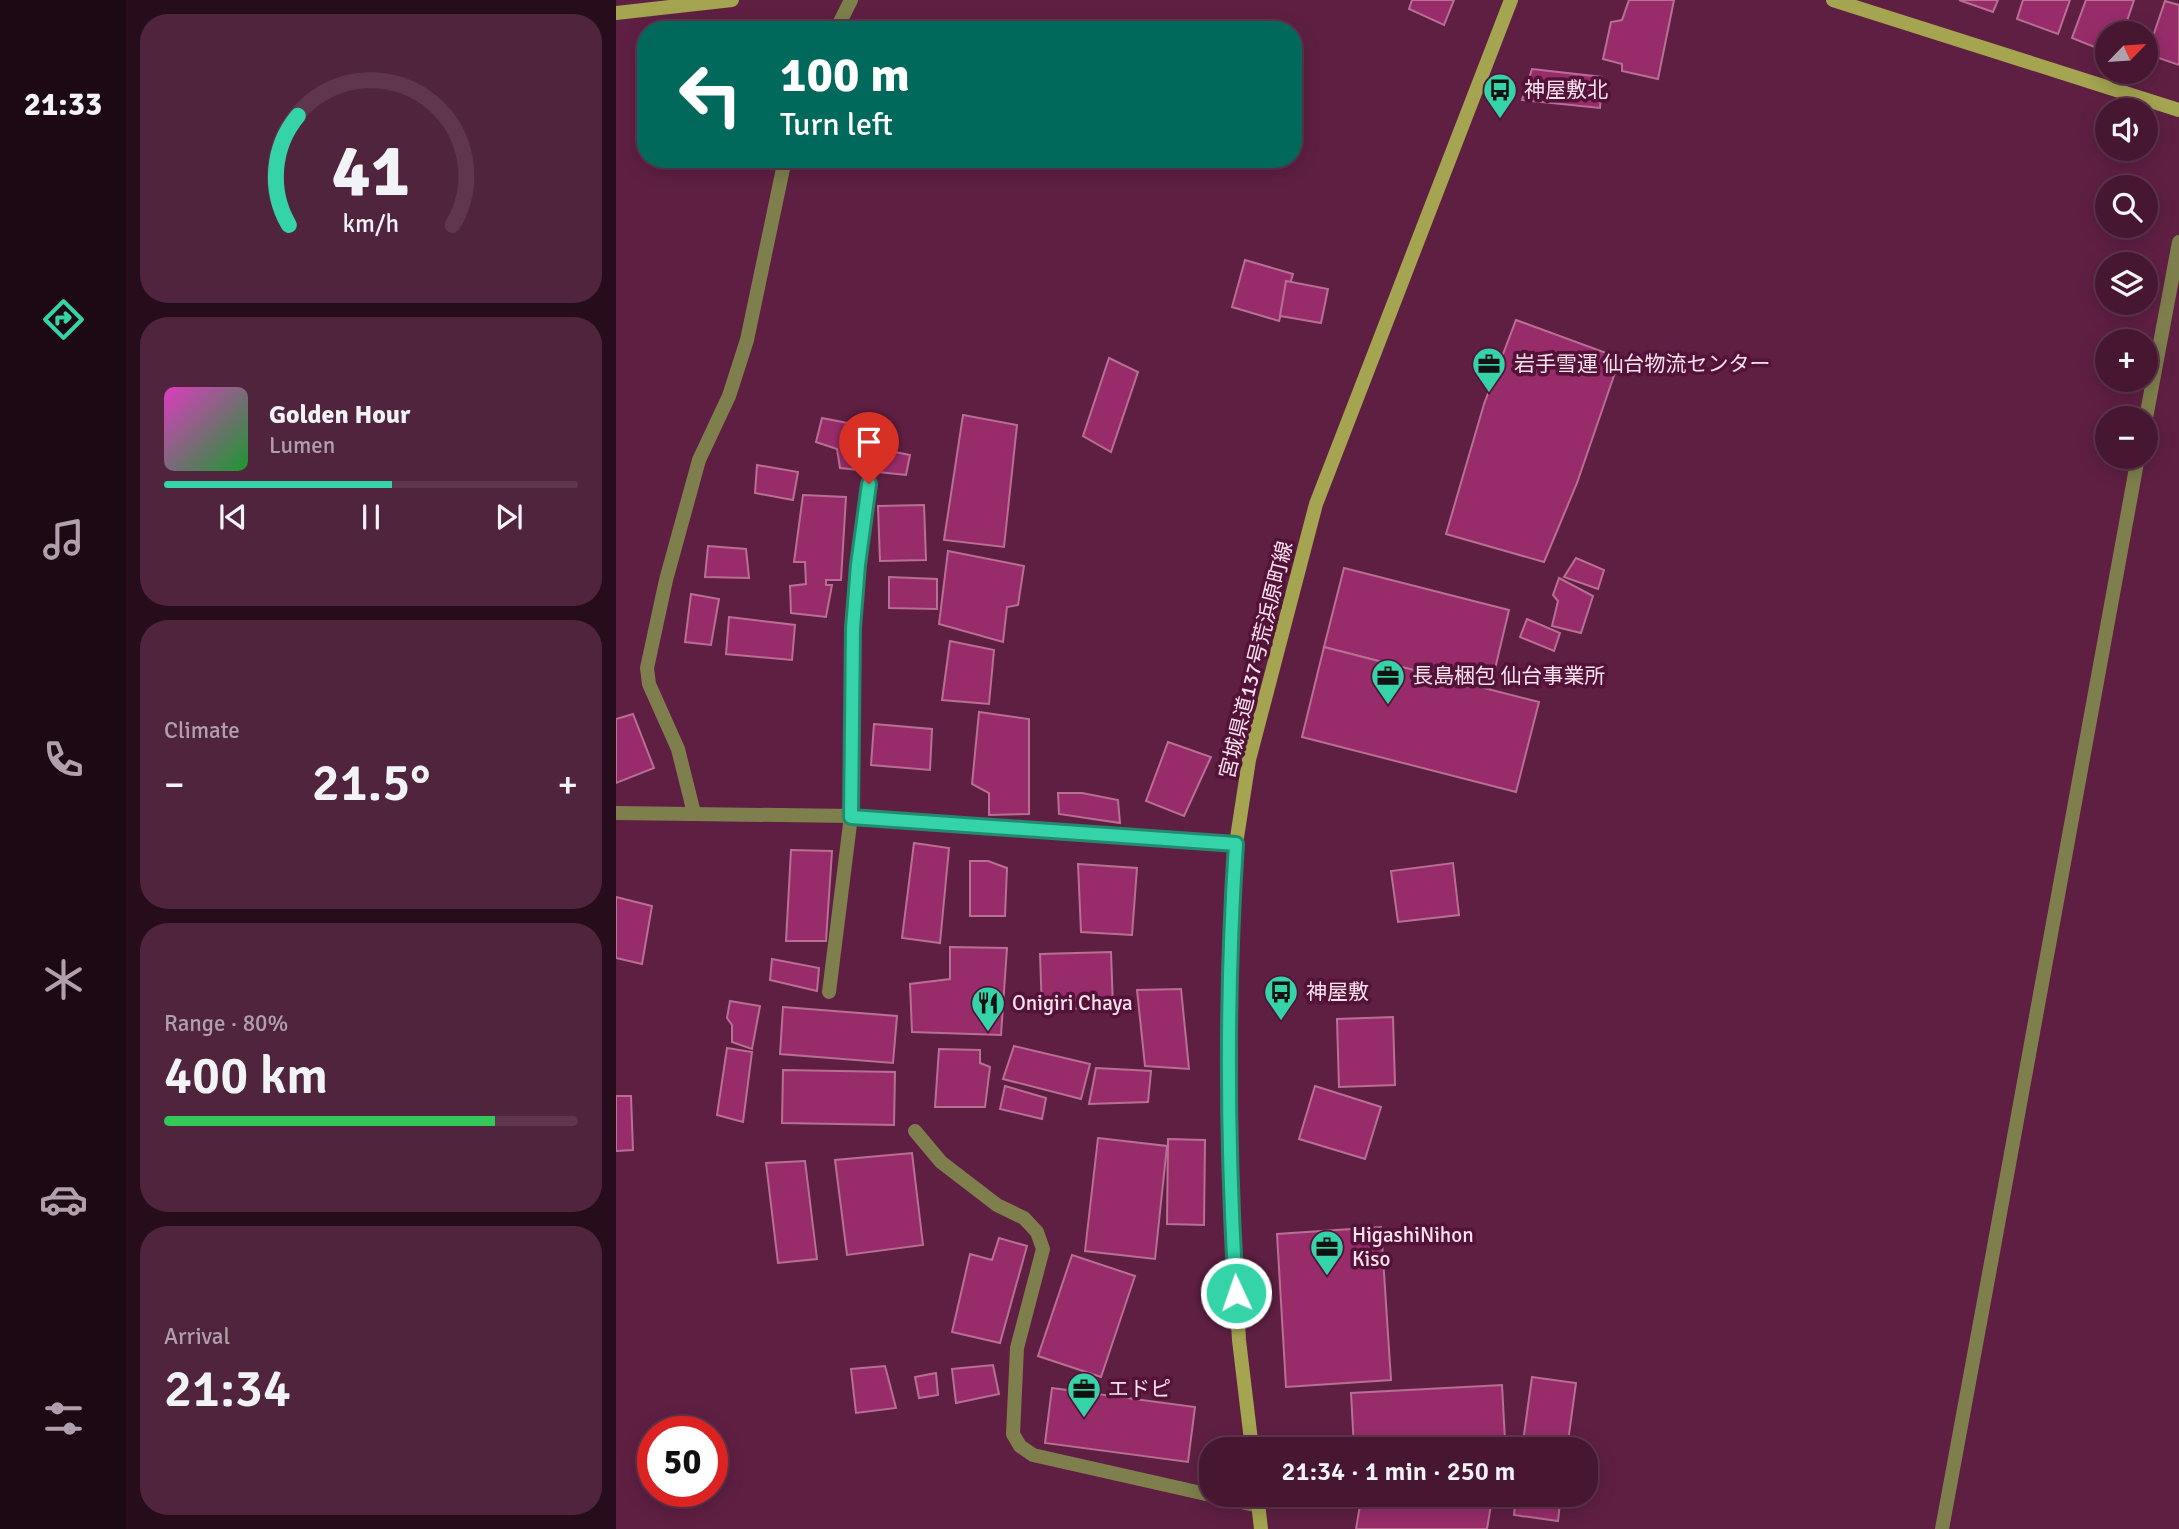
<!DOCTYPE html>
<html lang="en">
<head>
<meta charset="utf-8">
<style>
  :root { --surface:#471732; --page:#51243e; --text:#f1f3f6; --muted:#b09fac; --line:#5f364d; --accent:#34d4a8 }
  body { margin:0; font-family:Signika,"Noto Sans JP",sans-serif; background:var(--page); color:var(--text); height:100vh; display:flex; flex-direction:column; font-size:26px; white-space:nowrap }
  * { box-sizing:border-box; margin:0 }
  p { font-size:23px; color:var(--muted) }
  .icon { flex:none; width:38px; height:38px; fill:none; stroke:currentColor; stroke-width:2; stroke-linecap:round; stroke-linejoin:round }
  .map { position:relative; flex:1; overflow:hidden }
  .details { display:flex; flex-direction:column; gap:14px; padding:14px; background:#270d1c; width:490px }
  .details>* { flex:none }
  .guide { position:absolute; left:21px; top:21px; width:665px; height:147px; border-radius:28px; box-shadow:0 4px 18px #0003,0 0 0 2px var(--line); background:#00695c; color:#fff; overflow:hidden }
  .needle { width:46px; rotate:65deg }
  .buttons { position:absolute; left:1479px; top:21px; display:grid; gap:14px }
  .buttons a { display:grid; place-items:center; width:63px; height:63px; border-radius:50%; background:var(--surface); box-shadow:0 4px 18px #0003,0 0 0 2px var(--line); font-size:35px }
  .speed { position:absolute; left:21px; top:1416px; display:flex; gap:14px; font-size:35px; font-weight:700; text-align:center }
  .speed>* { display:grid; place-content:center; width:91px; height:91px; border-radius:50%; background:var(--surface); box-shadow:0 4px 18px #0003,0 0 0 2px var(--line); line-height:1 }
  .speed .limit { border:10px solid #d22; background:#fff; color:#111 }
  .pin { position:absolute; display:grid; place-items:center; width:60px; height:60px; color:#fff; margin:-72px -30px; border-radius:50% 50% 50% 0; rotate:-45deg; box-shadow:0 0 7px #0007 }
  .pin .icon { rotate:45deg }
  .me { position:absolute; width:77px; margin:-38px; rotate:357deg; stroke-linejoin:round; filter:drop-shadow(0 0 5px #0008) }
  .turn { display:flex; align-items:center; gap:24px; height:147px; padding:0 28px; font-size:32px }
  .turn .icon { width:91px; height:91px; stroke-width:2.5 }
  .turn b { display:block; font-size:49px; line-height:60px }
  .big { font-size:52px; font-weight:600; line-height:1.1 }
  .details .card { flex:1; display:flex; flex-direction:column; justify-content:center; gap:10px; min-width:0; padding:0 24px; border-radius:28px; background:var(--page) }
  .details .dial { align-items:center; gap:0 }
  .dial svg { height:182px; overflow:visible; fill:none; stroke:var(--line); stroke-width:7; stroke-linecap:round; text-anchor:middle }
  .dial text { fill:var(--text); stroke:none }
  .song { display:flex; align-items:center; gap:21px }
  .cover { width:84px; height:84px; border-radius:10px; background:linear-gradient(135deg,hsl(310 70% 55%),hsl(130 70% 35%)) }
  .played { height:7px; border-radius:4px; background:linear-gradient(90deg,var(--accent) 55%,var(--line) 55%) }
  .keys { display:flex; justify-content:space-around; direction:ltr }
  .heat { display:flex; justify-content:space-between; align-items:center; font-size:38px; direction:ltr }
  .charge { height:10px; border-radius:5px; background:linear-gradient(90deg,#34c759 80%,var(--line) 0) }
  .trip { position:absolute; left:583px; top:1437px; width:399px; height:70px; border-radius:28px; background:var(--surface); box-shadow:0 4px 18px #0003,0 0 0 2px var(--line); font-weight:600; line-height:70px; text-align:center }
  main { display:flex; flex:1; min-height:0 }
  .tabs { display:flex; flex-direction:column; width:126px; justify-content:space-around; align-items:center; background:#1c0914; color:var(--muted) }
  .tabs .icon { width:49px; height:49px }
  .tabs .selected { color:var(--accent) }
  .tabs b { font-size:32px; color:var(--text) }
  .map>svg:first-child { display:block }
  .building { fill:#982c6a; stroke:#b86f93; stroke-width:2 }
  .lines { fill:none; stroke-linecap:round; stroke-linejoin:round }
  .street { stroke:#7e7f4c; stroke-width:14 }
  .secondary { stroke:#a4a451; stroke-width:14 }
  .route-casing { stroke:#228a6d; stroke-width:18 }
  .route { stroke:#34d4a8; stroke-width:12 }
  .labels { text-anchor:middle; stroke-width:7; stroke-linejoin:round; paint-order:stroke }
  .poi-label { font-size:21px; fill:#fae1ec; stroke:#531338; text-anchor:start }
  .street-label { font-size:21px; fill:#fae1ec; stroke:#531338 }
</style>
</head>
<body>
<main>
<nav class="tabs">
<b>21:33</b>
<svg class="icon selected" aria-label="directions" viewBox="0 0 24 24"><path d="M12 3l9 9-9 9-9-9zM9 14v-3h6M13 9l2 2-2 2"/></svg>
<svg class="icon" aria-label="music" viewBox="0 0 24 24"><path d="M9 18V5l10-2v13"/><circle cx="6" cy="18" r="3"/><circle cx="16" cy="16" r="3"/></svg>
<svg class="icon" aria-label="phone" viewBox="0 0 24 24"><path d="M5 4h4l2 5-3 2q2 4 5 5l2-3 5 2v4C11 20 4 13 5 4z"/></svg>
<svg class="icon" aria-label="climate" viewBox="0 0 24 24"><path d="M12 3v18M4 7l16 10M4 17L20 7"/></svg>
<svg class="icon" aria-label="car" viewBox="0 0 24 24"><path d="M5 17H2v-5l4-1 3-4h7l3 4 3 1v5h-3M9 17h6M6 11h13"/><circle cx="7" cy="17" r="2"/><circle cx="17" cy="17" r="2"/></svg>
<svg class="icon" aria-label="filters" viewBox="0 0 24 24"><path d="M4 7h16M4 17h16"/><circle cx="9" cy="7" r="2"/><circle cx="15" cy="17" r="2"/></svg>
</nav>
<section class="details">
<div class="card dial"><svg viewBox="0 0 100 80">
<path d="M14 69A42 42 0 1 1 86 69"/>
<path d="M14 69A42 42 0 0 1 18 21" stroke="#34d4a8"/>
<text x="50" y="56" font-size="32" font-weight="700">41</text>
<text x="50" y="72" font-size="11">km/h</text>
</svg></div>
<div class="card">
<div class="song"><i class="cover"></i><div><b>Golden Hour</b><p>Lumen</p></div></div>
<div class="played"></div>
<div class="keys"><svg class="icon" aria-label="previous" viewBox="0 0 24 24"><path d="M18 5L8 12l10 7zM5 5v14"/></svg><svg class="icon" aria-label="pause" viewBox="0 0 24 24"><path d="M8 5v14M16 5v14"/></svg><svg class="icon" aria-label="next" viewBox="0 0 24 24"><path d="M6 5l10 7-10 7zM19 5v14"/></svg></div>
</div>
<div class="card"><p>Climate</p>
<div class="heat"><a>−</a><b class="big">21.5°</b><a>+</a></div>
</div>
<div class="card"><p>Range · 80%</p><b class="big">400 km</b><div class="charge"></div></div>
<div class="card"><p>Arrival</p><b class="big">21:34</b></div>
</section>
<div class="map">
<svg width="1563" height="1529" viewBox="0 0 1563 1529">
  <rect width="100%" height="100%" fill="#5f1f43"/>
  <g class="building">
    <polygon points="796,0 838,0 828,25 793,9"/>
    <polygon points="1013,0 1058,0 1042,79 1006,71 1006,64 987,59 995,22 1006,20"/>
    <polygon points="1343,0 1382,0 1377,12"/>
    <polygon points="1407,0 1454,0 1442,34 1401,19"/>
    <polygon points="1470,0 1518,0 1507,33 1491,33 1491,52 1456,38"/>
    <polygon points="1549,1 1563,5 1563,65 1531,54"/>
    <polygon points="916,69 986,77 984,108 906,100"/>
    <polygon points="629,260 677,274 663,321 616,307"/>
    <polygon points="670,281 712,289 705,323 664,316"/>
    <polygon points="900,320 1004,358 961,483 928,562 830,534 868,404"/>
    <polygon points="493,358 522,372 495,452 467,436"/>
    <polygon points="347,415 401,425 388,547 328,540"/>
    <polygon points="206,418 273,431 269,450 294,455 290,475 224,468 221,449 200,442"/>
    <polygon points="141,465 182,472 177,500 139,493"/>
    <polygon points="187,495 230,497 225,580 210,580 210,585 216,585 210,617 175,613 174,586 190,584 189,562 178,562"/>
    <polygon points="308,505 310,560 264,561 262,506"/>
    <polygon points="92,546 130,549 133,578 89,577"/>
    <polygon points="332,551 408,566 402,605 391,607 387,642 323,624"/>
    <polygon points="960,558 988,570 982,589 948,577"/>
    <polygon points="728,568 893,610 874,690 708,647"/>
    <polygon points="273,577 321,579 321,609 273,608"/>
    <polygon points="943,578 977,596 965,633 936,626 942,601 937,595"/>
    <polygon points="75,594 103,599 95,645 69,642"/>
    <polygon points="113,617 179,625 176,660 110,654"/>
    <polygon points="911,619 944,633 938,651 904,637"/>
    <polygon points="334,641 378,650 373,704 326,700"/>
    <polygon points="708,647 923,702 900,792 686,737"/>
    <polygon points="363,712 413,719 413,814 373,815 373,793 356,784"/>
    <polygon points="17,714 38,768 0,783 0,719"/>
    <polygon points="258,724 316,729 314,770 255,765"/>
    <polygon points="552,742 595,757 568,816 530,801"/>
    <polygon points="442,793 466,793 502,800 504,823 443,814"/>
    <polygon points="298,843 333,848 324,943 286,938"/>
    <polygon points="175,850 216,851 210,941 170,941"/>
    <polygon points="354,861 372,861 391,868 389,916 354,916"/>
    <polygon points="837,863 843,915 782,922 775,871"/>
    <polygon points="462,864 521,868 516,935 465,932"/>
    <polygon points="0,897 36,906 26,964 0,958"/>
    <polygon points="334,947 391,948 385,1035 296,1032 294,984 334,979"/>
    <polygon points="495,952 497,1007 426,1010 424,954"/>
    <polygon points="156,959 203,968 201,991 154,980"/>
    <polygon points="565,989 573,1069 529,1066 521,990"/>
    <polygon points="114,1001 144,1006 136,1049 116,1042 116,1025 111,1018"/>
    <polygon points="167,1007 281,1016 277,1063 164,1054"/>
    <polygon points="777,1017 779,1085 723,1087 721,1019"/>
    <polygon points="398,1046 474,1064 465,1099 387,1079"/>
    <polygon points="111,1048 136,1052 127,1122 101,1115"/>
    <polygon points="323,1049 364,1050 364,1063 374,1067 369,1107 319,1107"/>
    <polygon points="480,1068 535,1071 532,1102 473,1104"/>
    <polygon points="167,1070 279,1072 278,1125 166,1123"/>
    <polygon points="389,1086 430,1098 426,1119 384,1109"/>
    <polygon points="699,1086 765,1107 749,1159 683,1139"/>
    <polygon points="0,1096 15,1096 17,1150 0,1151"/>
    <polygon points="482,1138 551,1146 539,1259 469,1251"/>
    <polygon points="552,1139 589,1140 588,1225 551,1224"/>
    <polygon points="296,1153 307,1245 231,1255 219,1160"/>
    <polygon points="189,1161 201,1259 162,1263 150,1163"/>
    <polygon points="765,1227 775,1380 670,1387 661,1234"/>
    <polygon points="383,1238 411,1246 384,1343 336,1332 354,1254 376,1260"/>
    <polygon points="456,1255 519,1276 485,1377 422,1356"/>
    <polygon points="377,1365 383,1394 340,1403 336,1369"/>
    <polygon points="269,1366 280,1408 240,1413 235,1369"/>
    <polygon points="320,1373 322,1395 303,1398 299,1377"/>
    <polygon points="916,1377 960,1383 951,1449 906,1449"/>
    <polygon points="886,1385 889,1440 738,1448 735,1393"/>
    <polygon points="436,1388 579,1407 572,1462 429,1443"/>
    <polygon points="746,1494 849,1494 876,1499 871,1529 740,1529"/>
    <polygon points="900,1494 945,1494 942,1521 898,1515"/>
  </g>
  <g class="lines">
    <g class="street">
      <polyline points="220,30 235,0"/>
      <polyline points="1530,418 1563,242"/>
      <polyline points="0,813 235,816 620,844"/>
      <polyline points="78,813 62,749 33,684 31,668 50,580 83,460 113,396 131,340 169,159"/>
      <polyline points="213,992 235,816 237,628 242,565 253,484"/>
      <polyline points="299,1131 325,1162 381,1205 408,1218 421,1232 427,1249 401,1348 397,1434 404,1446 417,1455 643,1506"/>
      <path d="M1326,1529C1393,1172 1454,814 1522,457"/>
    </g>
    <g class="secondary">
      <polyline points="1217,0 1563,110"/>
      <polyline points="0,13 116,0"/>
      <polyline points="636,1449 623,1340 615,1199 614,937 620,844 633,760 700,504 895,0"/>
      <polyline points="641,1494 645,1529"/>
    </g>
  </g>
  <g class="lines">
    <g class="route-casing">
      <path id="route" d="M253,484L242,565L237,628L235,817L620,844C610,994 611,1144 620,1293"/>
    </g>
    <use href="#route" class="route"/>
  </g>
  <defs>
    <g id="bus-pin" transform="scale(1.75)"><path d="M0 17L-7.5 6A9.5 9.5 0 1 1 7.5 6Z" fill="#34d4a8" stroke="#531338"/><path d="M-5-6H5V4H4V6H2V4H-2V6H-4V4H-5ZM-3.5-4V0h7V-4ZM-3.5 1.2v1.5H-2V1.2ZM2 1.2v1.5H3.5V1.2Z" fill="#111"/></g>
    <g id="office-pin" transform="scale(1.75)"><path d="M0 17L-7.5 6A9.5 9.5 0 1 1 7.5 6Z" fill="#34d4a8" stroke="#531338"/><path d="M-6-3h4V-5.5h4V-3h4V5H-6ZM-1-4.5V-3h2v-1.5ZM-6 0V1H6V0Z" fill="#111"/></g>
    <g id="restaurant-pin" transform="scale(1.75)"><path d="M0 17L-7.5 6A9.5 9.5 0 1 1 7.5 6Z" fill="#34d4a8" stroke="#531338"/><path d="M-5-6h1v4h1v-4h1v4h1v-4h1v5L-1.5 .5V6h-2V.5L-5-1ZM5-6V6H3V1.5H1.5Q1.5-4 5-6Z" fill="#111"/></g>
  </defs>
  <g fill-rule="evenodd">
    <use href="#bus-pin" x="884" y="90"/>
    <use href="#office-pin" x="873" y="364"/>
    <use href="#office-pin" x="772" y="676"/>
    <use href="#bus-pin" x="665" y="992"/>
    <use href="#restaurant-pin" x="372" y="1003"/>
    <use href="#office-pin" x="711" y="1247"/>
    <use href="#office-pin" x="468" y="1389"/>
  </g>
  <g class="labels">
    <g class="poi-label">
      <text x="908" y="97">神屋敷北</text>
      <text x="898" y="371">岩手雪運 仙台物流センター</text>
      <text x="796" y="683">長島梱包 仙台事業所</text>
      <text x="690" y="999">神屋敷</text>
      <text x="396" y="1010">Onigiri Chaya</text>
      <text x="736" y="1242">HigashiNihon<tspan x="736" dy="24">Kiso</tspan></text>
      <text x="492" y="1396">エドピ</text>
    </g>
    <g class="street-label">
      <text transform="translate(640 660) rotate(-76)" y="7">宮城県道137号荒浜原町線</text>
    </g>
  </g>
</svg>
<div class="buttons">
<a><svg class="needle" viewBox="-14 -14 28 28"><path d="M0-13l5 13h-10z" fill="#e53935"/><path d="M0 13l5-13h-10z" fill="#b09fac"/></svg></a>
<a><svg class="icon" aria-label="sound" viewBox="0 0 24 24"><path d="M4 9h4l5-4v14l-5-4H4zM17 9q2 3 0 6"/></svg></a>
<a><svg class="icon" aria-label="search" viewBox="0 0 24 24"><circle cx="10" cy="10" r="6"/><path d="M15 15l6 6"/></svg></a>
<a><svg class="icon" aria-label="layers" viewBox="0 0 24 24"><path d="M12 4l9 5-9 5-9-5zM3 14l9 5 9-5"/></svg></a>
<a>+</a>
<a>−</a>
</div>
<div class="speed"><div class="limit">50</div></div>
<div class="pin" style="left:253px;top:484px;background:#d93025"><svg class="icon" aria-label="arrive" viewBox="0 0 24 24"><path d="M6 21V4h12l-3 4 3 4H6"/></svg></div>
<svg class="me" style="left:620px;top:1293px" viewBox="-20 -20 40 40"><circle r="17" fill="#34d4a8" stroke="#fff" stroke-width="3"/><path d="M0-11L8 9 0 5-8 9z" fill="#fff"/></svg>
<div class="trip">21:34 · 1 min · 250 m</div>
<div class="guide">
<div class="turn"><svg class="icon" aria-label="left" viewBox="0 0 24 24"><path d="M17 20v-9H6M10 6l-5 5 5 5"/></svg><div><b>100 m</b>Turn left</div></div>
</div>
</div>
</main>
</body>
</html>
